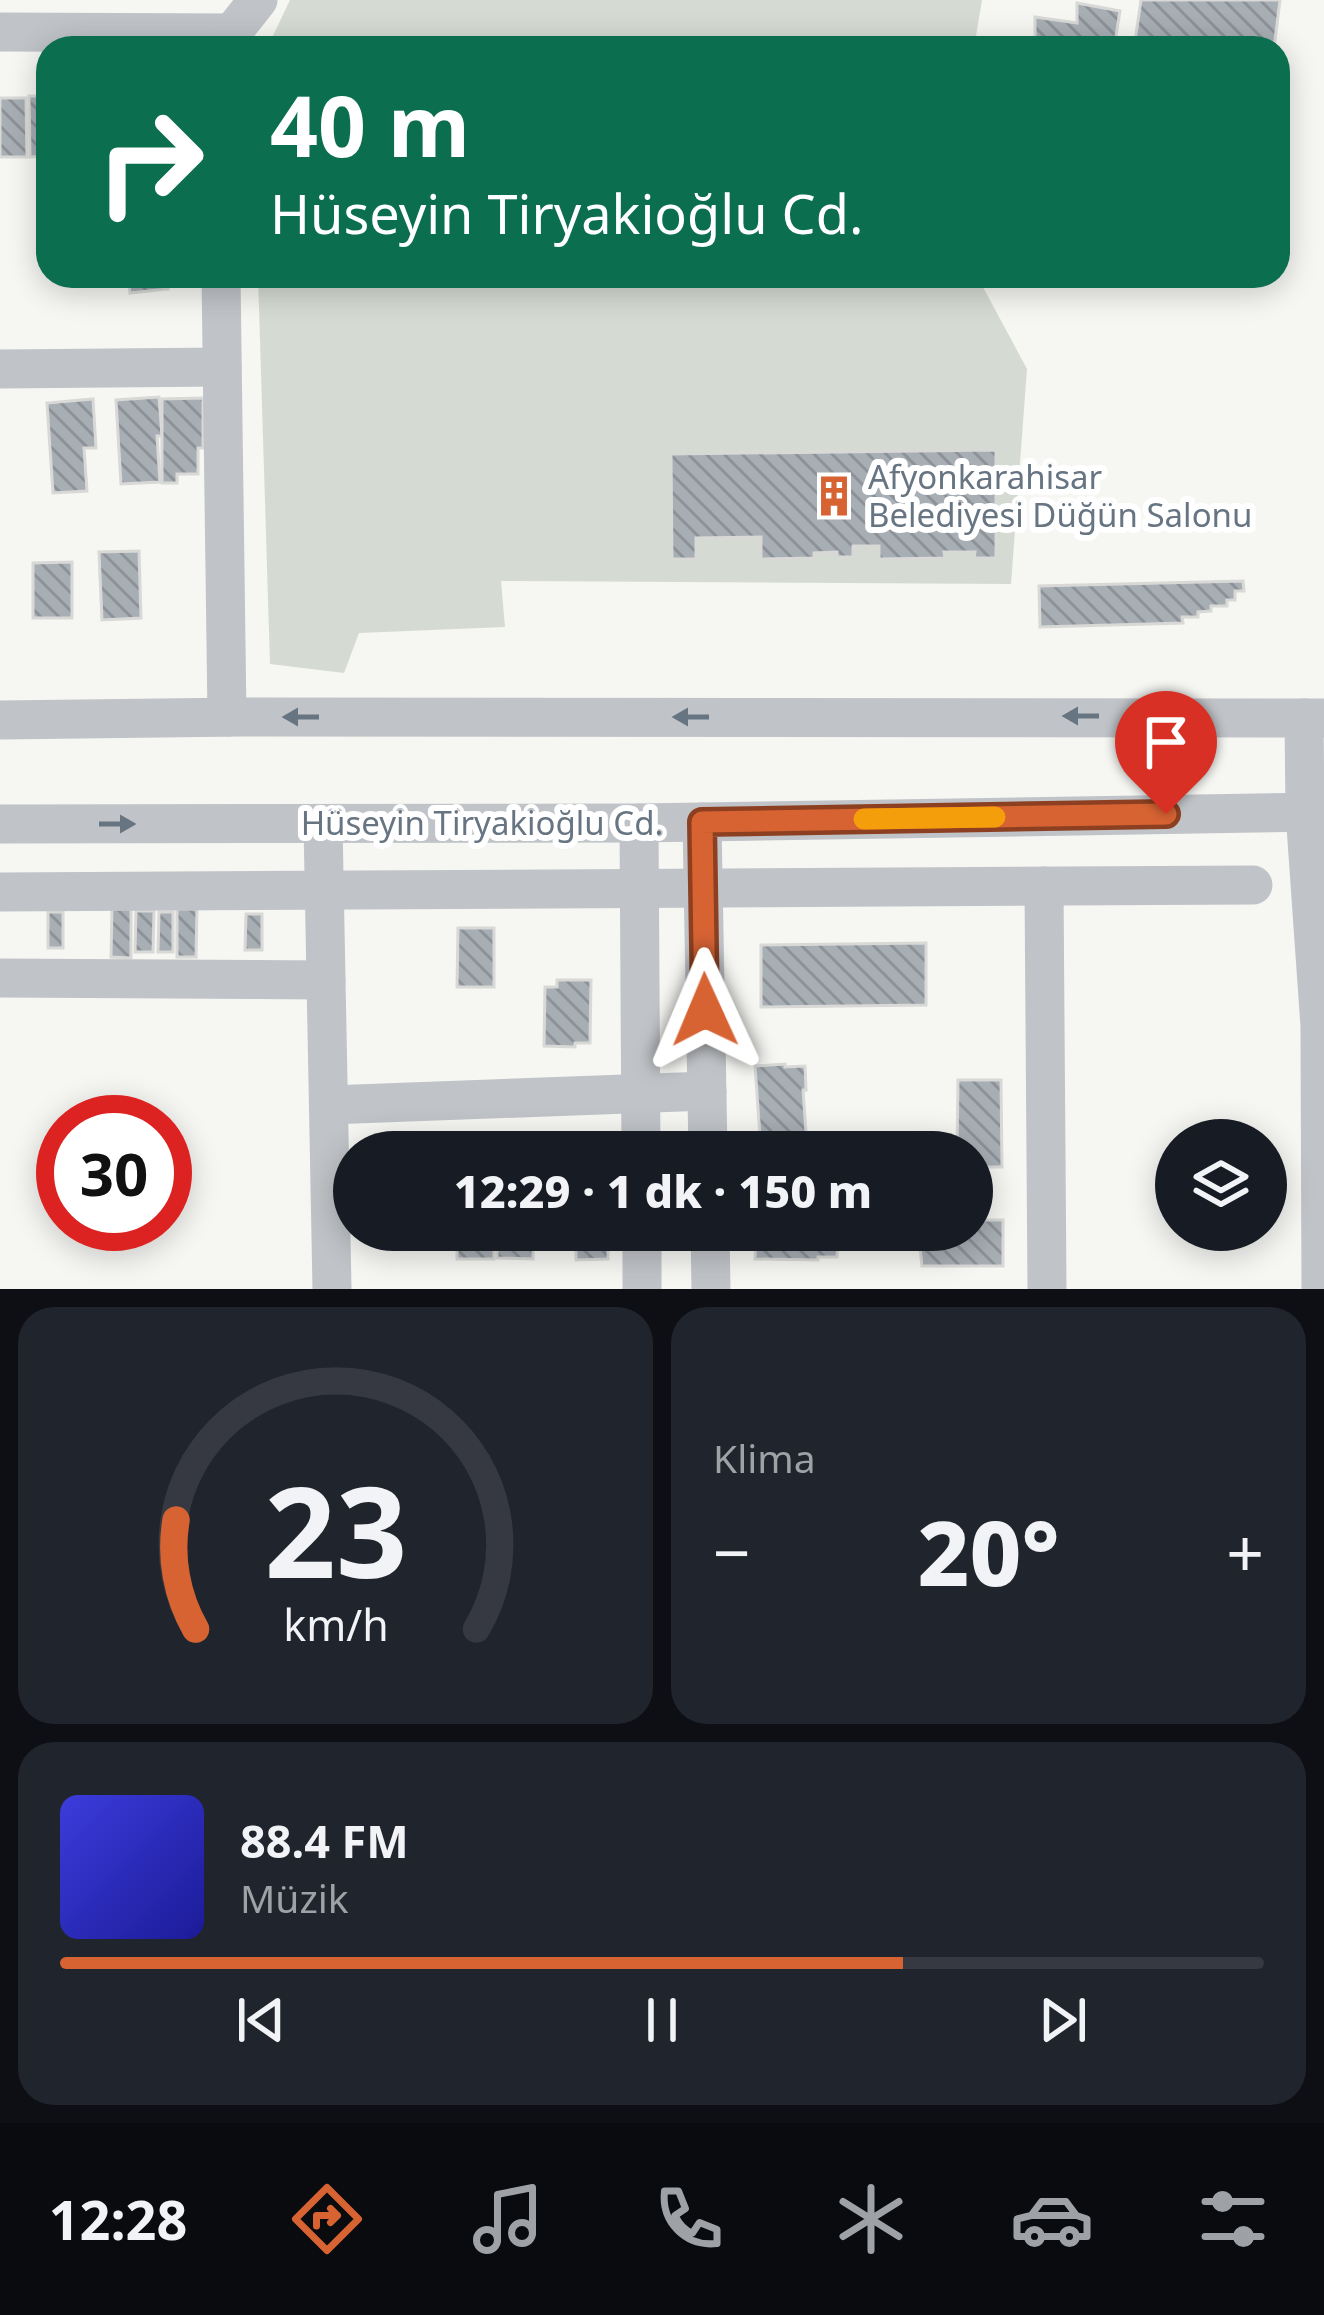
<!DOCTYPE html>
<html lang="tr">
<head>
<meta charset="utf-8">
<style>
  :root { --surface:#171b24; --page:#20242c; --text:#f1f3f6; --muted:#9ea1a6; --line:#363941; --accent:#d76333 }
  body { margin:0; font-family:"Noto Sans",sans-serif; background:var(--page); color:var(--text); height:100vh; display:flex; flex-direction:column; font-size:45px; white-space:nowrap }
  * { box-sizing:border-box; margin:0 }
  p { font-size:39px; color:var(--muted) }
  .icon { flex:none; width:66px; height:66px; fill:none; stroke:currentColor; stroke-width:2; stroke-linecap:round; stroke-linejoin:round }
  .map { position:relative; height:1289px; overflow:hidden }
  .panel { display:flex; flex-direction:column; gap:18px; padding:18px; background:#0d0f14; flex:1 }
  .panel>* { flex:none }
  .hud { position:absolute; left:36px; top:36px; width:1254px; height:252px; border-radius:36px; box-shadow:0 6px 30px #0003; background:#0b6e4f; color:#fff; overflow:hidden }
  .tools { position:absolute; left:1155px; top:1119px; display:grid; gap:24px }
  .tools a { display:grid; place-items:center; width:132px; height:132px; border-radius:50%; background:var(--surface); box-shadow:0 6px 30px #0003; font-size:60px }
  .speed { position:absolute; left:36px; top:1095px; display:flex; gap:24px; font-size:60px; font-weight:700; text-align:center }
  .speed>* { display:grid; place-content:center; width:156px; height:156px; border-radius:50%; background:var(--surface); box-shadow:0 6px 30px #0003; line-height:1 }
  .speed .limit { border:18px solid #d22; background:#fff; color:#111 }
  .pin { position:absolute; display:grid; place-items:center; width:102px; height:102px; color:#fff; margin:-123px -51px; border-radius:50% 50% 50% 0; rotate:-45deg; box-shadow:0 0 12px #0007 }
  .pin .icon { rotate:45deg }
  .me { position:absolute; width:132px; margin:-66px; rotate:359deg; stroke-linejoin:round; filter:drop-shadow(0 0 9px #0008) }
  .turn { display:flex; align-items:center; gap:42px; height:252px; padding:0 36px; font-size:54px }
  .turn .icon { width:156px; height:156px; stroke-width:2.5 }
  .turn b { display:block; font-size:84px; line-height:102px }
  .big { font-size:90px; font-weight:800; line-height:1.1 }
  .panel .card { flex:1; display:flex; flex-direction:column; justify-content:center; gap:18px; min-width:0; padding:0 42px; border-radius:36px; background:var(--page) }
  .panel .dial { align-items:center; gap:0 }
  .dial svg { height:312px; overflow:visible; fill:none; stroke:var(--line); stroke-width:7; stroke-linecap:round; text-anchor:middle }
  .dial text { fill:var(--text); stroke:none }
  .song { display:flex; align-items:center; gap:36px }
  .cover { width:144px; height:144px; border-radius:18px; background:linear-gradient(135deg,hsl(240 70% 55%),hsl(240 70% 35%)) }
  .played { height:12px; border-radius:6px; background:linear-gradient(90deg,var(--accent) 70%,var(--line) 70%) }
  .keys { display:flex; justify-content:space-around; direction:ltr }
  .heat { display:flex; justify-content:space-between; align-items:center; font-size:66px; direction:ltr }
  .panel .tiles { flex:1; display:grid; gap:18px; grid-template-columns:1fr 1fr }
  .card:last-child { grid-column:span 2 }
  .trip { position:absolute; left:333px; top:1131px; width:660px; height:120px; border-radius:60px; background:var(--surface); box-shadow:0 6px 30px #0003; font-weight:800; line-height:120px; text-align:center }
  .tab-bar { display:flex; height:192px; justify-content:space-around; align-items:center; background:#090b0e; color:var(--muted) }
  .tab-bar .icon { width:84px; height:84px }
  .tab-bar .on { color:var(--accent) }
  .tab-bar b { font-size:54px; color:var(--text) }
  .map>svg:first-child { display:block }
  .green { fill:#d5dbd3 }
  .building { fill:url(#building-back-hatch); stroke:#d8d8d6; stroke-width:3 }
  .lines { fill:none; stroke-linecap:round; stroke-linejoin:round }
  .minor { stroke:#c0c3c7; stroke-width:39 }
  .oneway { fill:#677482 }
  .route-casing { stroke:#8c4021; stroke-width:30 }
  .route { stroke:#d76333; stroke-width:21 }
  .slow { stroke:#f59e0b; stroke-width:21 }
  .labels { text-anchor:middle; stroke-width:12; stroke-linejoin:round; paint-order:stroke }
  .poi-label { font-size:33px; fill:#677482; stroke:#fff; text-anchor:start }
  .street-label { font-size:33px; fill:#677482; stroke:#fff }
</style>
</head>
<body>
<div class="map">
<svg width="1324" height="1289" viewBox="0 0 1324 1289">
  <defs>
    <pattern id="building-back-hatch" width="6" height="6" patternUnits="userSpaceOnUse" patternTransform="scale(3)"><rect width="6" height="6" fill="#a7aeb4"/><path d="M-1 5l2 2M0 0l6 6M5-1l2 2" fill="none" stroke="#8c9298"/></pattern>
  </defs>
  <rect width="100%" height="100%" fill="#f6f6f3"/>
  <g class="green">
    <polygon points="290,0 982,0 974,48 267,48"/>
    <polygon points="258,276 977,276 1027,369 1011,584 501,581 505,627 359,633 344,673 270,664"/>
  </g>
  <g class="building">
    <polygon points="1141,0 1280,0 1274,48 1134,48"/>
    <polygon points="1077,3 1120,11 1114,48 1035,48 1035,17 1077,23"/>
    <polygon points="29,96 48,96 48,156 30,157"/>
    <polygon points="0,98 26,98 27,157 0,157"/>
    <polygon points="128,276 167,276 168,289 130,293"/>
    <polygon points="159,397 162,436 157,436 160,482 121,484 116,400"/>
    <polygon points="203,398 203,448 198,448 198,474 177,474 177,483 162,483 162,399"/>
    <polygon points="93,399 96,448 84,448 87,491 53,493 47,403"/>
    <polygon points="996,450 996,558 974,558 975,552 944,552 945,558 879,559 879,546 853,546 853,557 837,557 837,552 814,553 814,558 761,559 761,537 696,538 696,559 672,559 671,454"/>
    <polygon points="139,551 141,618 102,620 99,552"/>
    <polygon points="72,562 72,618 33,618 33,563"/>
    <polygon points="1243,581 1244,591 1235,591 1235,600 1227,600 1227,606 1211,606 1211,611 1198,612 1198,617 1182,617 1183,623 1040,627 1039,586"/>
    <polygon points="112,909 131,909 131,958 111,957"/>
    <polygon points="177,909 197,909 196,957 177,957"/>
    <polygon points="136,911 154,911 153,952 135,952"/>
    <rect x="48" y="912" width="15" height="36"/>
    <polygon points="159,912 173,912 173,952 158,952"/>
    <polygon points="246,914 262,914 262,950 245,950"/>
    <polygon points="458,928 494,928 494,987 457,987"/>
    <polygon points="926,943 926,1005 761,1007 761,945"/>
    <polygon points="557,980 591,980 590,1043 575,1043 575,1047 544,1046 545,987 557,987"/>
    <polygon points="785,1064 785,1067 805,1066 806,1090 803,1090 806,1132 802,1133 803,1147 761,1150 755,1066"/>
    <polygon points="958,1080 1001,1080 1002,1167 972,1167 972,1152 957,1152"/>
    <polygon points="972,1220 1003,1220 1003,1266 922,1266 918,1230 972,1230"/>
    <rect x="457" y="1230" width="37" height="29"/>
    <polygon points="497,1230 533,1230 533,1259 497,1258"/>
    <polygon points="576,1230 608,1230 608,1259 576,1260"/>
    <polygon points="752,1230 838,1230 837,1257 818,1257 818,1260 755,1259 756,1241 752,1241"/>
  </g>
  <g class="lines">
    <g class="minor">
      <polyline points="0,32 232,33"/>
      <polyline points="228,48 232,33 258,0"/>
      <polyline points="221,276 227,717"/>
      <polyline points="0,369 222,367"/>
      <polyline points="1304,718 1305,812 1320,1026 1321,1289"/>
      <polyline points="0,720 241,717 1324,718"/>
      <polyline points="702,822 708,1152"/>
      <polyline points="639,823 641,1152"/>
      <polyline points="0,824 639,823 1324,812"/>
      <polyline points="323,824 332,1289"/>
      <polyline points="1044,886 1047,1289"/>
      <polyline points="0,892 1253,885"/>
      <polyline points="0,978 326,980"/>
      <polyline points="329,1105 707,1091"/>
      <polyline points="642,1230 642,1289"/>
      <polyline points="710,1230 711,1289"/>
    </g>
  </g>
  <defs><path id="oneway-solid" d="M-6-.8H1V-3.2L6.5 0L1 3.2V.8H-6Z" transform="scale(3)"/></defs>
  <g class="oneway">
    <use href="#oneway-solid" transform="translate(1081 716) rotate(-180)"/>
    <use href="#oneway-solid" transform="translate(301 717) rotate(180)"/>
    <use href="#oneway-solid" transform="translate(691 717) rotate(180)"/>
    <use href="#oneway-solid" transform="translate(117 824)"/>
  </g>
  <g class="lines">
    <g class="route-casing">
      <polyline id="route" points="705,1010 702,822 1166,814"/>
    </g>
    <use href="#route" class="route"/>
    <polyline class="slow" points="864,819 995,817"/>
  </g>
  <defs>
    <g id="building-bare" transform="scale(3.24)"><path d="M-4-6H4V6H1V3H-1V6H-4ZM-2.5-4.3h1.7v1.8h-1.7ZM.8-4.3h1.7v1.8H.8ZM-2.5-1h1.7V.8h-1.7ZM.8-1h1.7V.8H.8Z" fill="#d76333" stroke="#fff" stroke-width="2.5" paint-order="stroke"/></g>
  </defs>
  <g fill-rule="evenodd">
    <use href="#building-bare" x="834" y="496"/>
  </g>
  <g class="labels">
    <g class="poi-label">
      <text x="868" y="489">Afyonkarahisar<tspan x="868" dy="38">Belediyesi Düğün Salonu</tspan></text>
    </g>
    <g class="street-label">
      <text x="482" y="835">Hüseyin Tiryakioğlu Cd.</text>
    </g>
  </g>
</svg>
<div class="tools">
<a><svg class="icon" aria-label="layers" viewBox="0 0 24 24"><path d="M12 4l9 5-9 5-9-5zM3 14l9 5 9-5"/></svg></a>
</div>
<div class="speed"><div class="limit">30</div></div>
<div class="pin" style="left:1166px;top:814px;background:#d93025"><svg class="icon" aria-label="arrive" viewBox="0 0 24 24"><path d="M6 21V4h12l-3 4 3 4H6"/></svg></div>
<svg class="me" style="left:705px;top:1010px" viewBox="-20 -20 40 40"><path d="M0-17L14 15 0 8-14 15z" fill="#d76333" stroke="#fff" stroke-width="4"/></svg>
<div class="trip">12:29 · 1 dk · 150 m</div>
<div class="hud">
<div class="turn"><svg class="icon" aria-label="right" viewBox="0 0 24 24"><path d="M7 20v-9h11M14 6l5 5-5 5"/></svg><div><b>40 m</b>Hüseyin Tiryakioğlu Cd.</div></div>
</div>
</div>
<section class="panel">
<div class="tiles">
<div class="card dial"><svg viewBox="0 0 100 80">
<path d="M14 69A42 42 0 1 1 86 69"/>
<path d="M14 69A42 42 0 0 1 9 41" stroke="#d76333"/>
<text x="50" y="56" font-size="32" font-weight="700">23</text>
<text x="50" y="72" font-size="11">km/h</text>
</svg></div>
<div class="card"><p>Klima</p>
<div class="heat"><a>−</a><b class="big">20°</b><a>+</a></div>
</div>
<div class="card">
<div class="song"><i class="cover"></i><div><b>88.4 FM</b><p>Müzik</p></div></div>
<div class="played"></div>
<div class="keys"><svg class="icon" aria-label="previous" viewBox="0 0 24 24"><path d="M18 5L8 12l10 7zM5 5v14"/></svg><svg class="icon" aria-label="pause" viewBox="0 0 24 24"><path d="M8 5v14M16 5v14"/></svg><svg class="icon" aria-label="next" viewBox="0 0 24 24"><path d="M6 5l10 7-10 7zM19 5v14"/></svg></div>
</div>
</div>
</section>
<nav class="tab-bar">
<b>12:28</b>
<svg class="icon on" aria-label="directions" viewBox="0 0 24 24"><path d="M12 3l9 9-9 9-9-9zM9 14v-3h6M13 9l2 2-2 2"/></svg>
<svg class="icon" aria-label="music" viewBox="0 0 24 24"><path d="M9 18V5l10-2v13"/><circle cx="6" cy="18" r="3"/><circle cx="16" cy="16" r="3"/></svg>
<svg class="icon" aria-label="phone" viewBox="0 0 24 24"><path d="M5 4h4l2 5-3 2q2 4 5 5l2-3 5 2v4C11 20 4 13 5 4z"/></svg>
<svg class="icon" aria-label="climate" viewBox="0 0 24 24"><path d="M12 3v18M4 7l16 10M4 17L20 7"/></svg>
<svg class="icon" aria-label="car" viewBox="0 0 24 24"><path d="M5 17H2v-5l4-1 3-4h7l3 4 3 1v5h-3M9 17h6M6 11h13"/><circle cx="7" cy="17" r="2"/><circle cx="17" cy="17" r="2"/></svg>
<svg class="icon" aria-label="filters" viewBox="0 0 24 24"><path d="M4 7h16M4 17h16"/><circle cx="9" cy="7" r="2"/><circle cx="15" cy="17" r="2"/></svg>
</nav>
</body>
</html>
